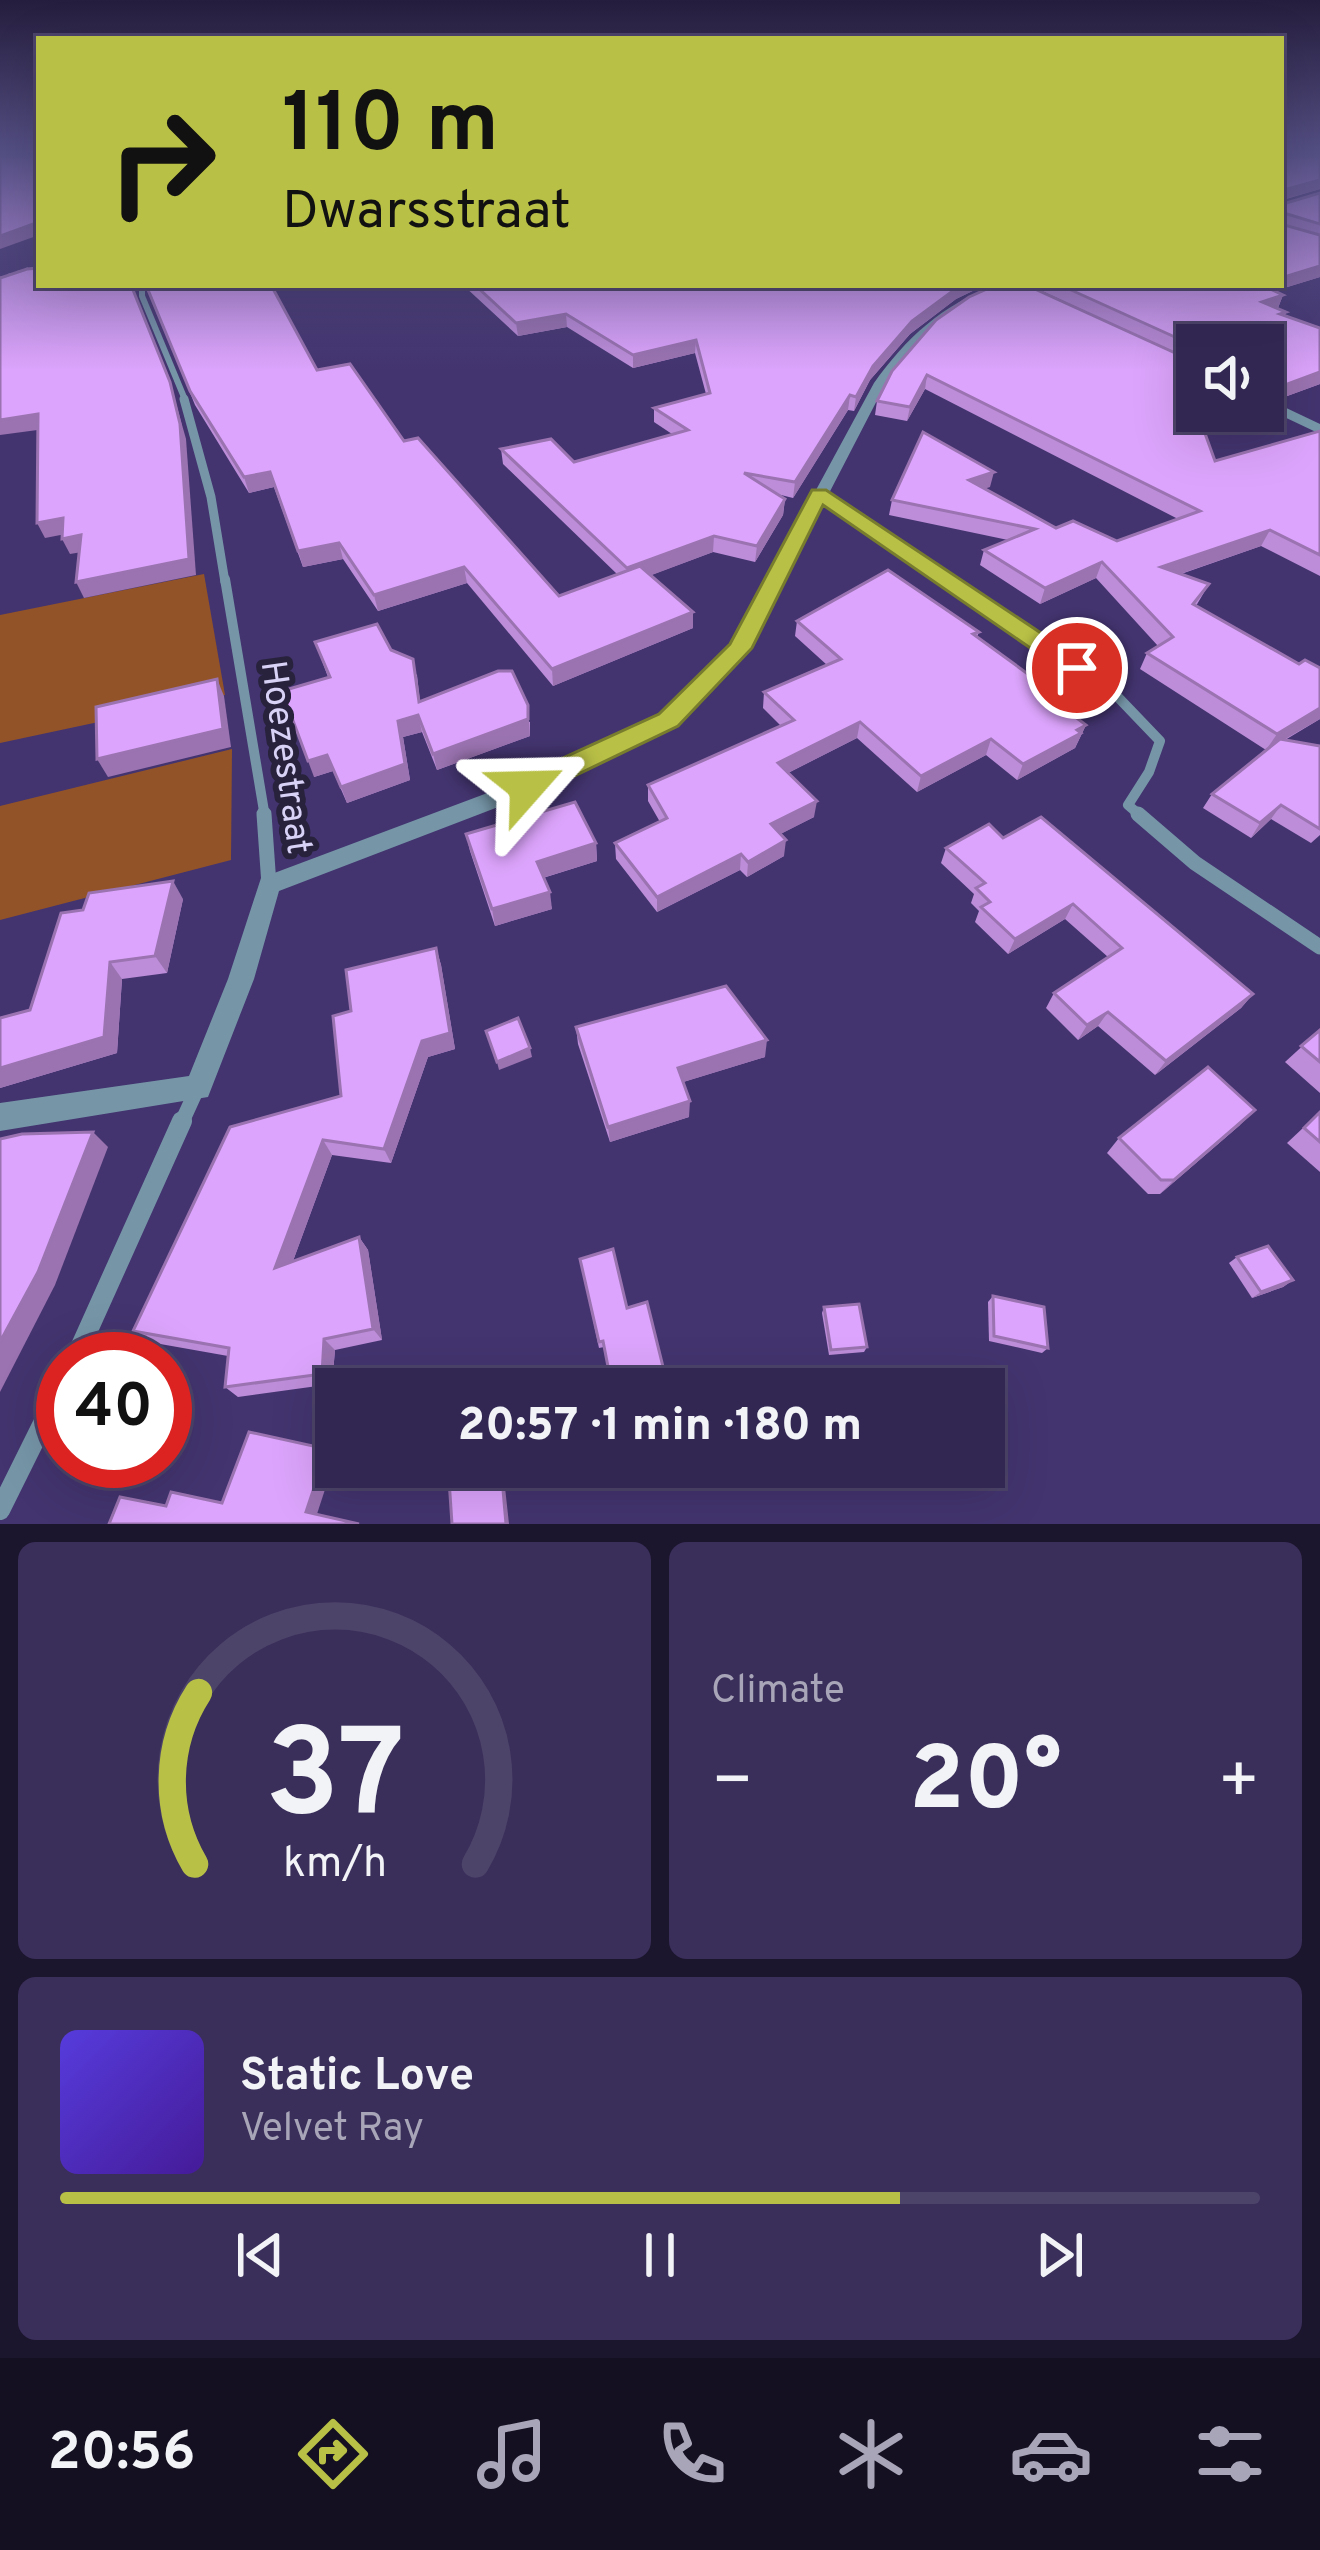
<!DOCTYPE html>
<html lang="en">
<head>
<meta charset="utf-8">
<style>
  :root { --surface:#322753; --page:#3a2f5a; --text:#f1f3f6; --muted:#a8a5b8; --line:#4d446a; --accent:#b9c046 }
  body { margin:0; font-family:Overpass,sans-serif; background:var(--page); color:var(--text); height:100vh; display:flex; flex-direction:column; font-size:45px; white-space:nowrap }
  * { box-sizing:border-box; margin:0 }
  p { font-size:39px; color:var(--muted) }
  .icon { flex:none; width:66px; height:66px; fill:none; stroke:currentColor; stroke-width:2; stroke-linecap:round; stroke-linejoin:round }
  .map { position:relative; height:1524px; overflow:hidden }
  .side { display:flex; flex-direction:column; gap:18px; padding:18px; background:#1c152e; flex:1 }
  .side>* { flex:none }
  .top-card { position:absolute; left:36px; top:36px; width:1248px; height:252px; border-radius:0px; box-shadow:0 12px 48px #0002,0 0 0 3px var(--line); background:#b9c046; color:#111; overflow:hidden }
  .buttons { position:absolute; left:1176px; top:324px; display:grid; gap:24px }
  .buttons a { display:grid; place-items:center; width:108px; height:108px; border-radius:0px; background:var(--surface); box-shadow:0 12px 48px #0002,0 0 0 3px var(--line); font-size:60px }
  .speed { position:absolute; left:36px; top:1332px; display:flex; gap:24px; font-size:60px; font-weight:700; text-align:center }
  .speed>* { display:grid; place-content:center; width:156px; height:156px; border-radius:50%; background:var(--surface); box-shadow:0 12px 48px #0002,0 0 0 3px var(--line); line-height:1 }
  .speed .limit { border:18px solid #d22; background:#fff; color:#111 }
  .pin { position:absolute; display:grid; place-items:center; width:102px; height:102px; color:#fff; margin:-51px; border:6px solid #fff; border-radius:50%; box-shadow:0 3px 12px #0007 }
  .me { position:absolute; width:132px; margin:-66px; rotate:65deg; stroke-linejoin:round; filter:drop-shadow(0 0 9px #0008) }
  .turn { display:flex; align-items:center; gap:42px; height:252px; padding:0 48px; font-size:54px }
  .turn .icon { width:156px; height:156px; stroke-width:2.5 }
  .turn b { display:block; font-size:84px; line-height:102px }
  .big { font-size:90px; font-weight:800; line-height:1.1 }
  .side .widget { flex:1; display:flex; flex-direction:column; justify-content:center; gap:18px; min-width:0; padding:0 42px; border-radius:18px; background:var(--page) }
  .side .dial { align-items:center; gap:0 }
  .dial svg { height:312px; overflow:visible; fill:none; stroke:var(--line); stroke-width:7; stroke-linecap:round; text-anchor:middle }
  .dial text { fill:var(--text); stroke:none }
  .song { display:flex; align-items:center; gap:36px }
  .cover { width:144px; height:144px; border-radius:18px; background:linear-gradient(135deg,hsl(250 70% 55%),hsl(260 70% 35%)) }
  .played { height:12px; border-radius:6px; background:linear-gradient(90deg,var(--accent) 70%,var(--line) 70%) }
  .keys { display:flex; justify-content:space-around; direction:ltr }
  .heat { display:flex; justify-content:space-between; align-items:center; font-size:66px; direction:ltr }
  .side .tiles { flex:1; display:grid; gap:18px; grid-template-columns:1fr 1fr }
  .widget:last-child { grid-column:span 2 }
  .trip { position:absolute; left:315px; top:1368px; width:690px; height:120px; border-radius:0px; background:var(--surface); box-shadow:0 12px 48px #0002,0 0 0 3px var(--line); font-weight:800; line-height:120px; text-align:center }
  .dock { display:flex; height:192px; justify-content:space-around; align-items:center; background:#141021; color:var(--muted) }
  .dock .icon { width:84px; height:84px }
  .dock .on { color:var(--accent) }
  .dock b { font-size:54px; color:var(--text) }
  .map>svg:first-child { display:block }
  .green { fill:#935328 }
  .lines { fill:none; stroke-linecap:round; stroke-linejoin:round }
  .minor-far4 { stroke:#7696a8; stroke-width:6 }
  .minor-far3 { stroke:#7696a8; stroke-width:9 }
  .minor-far2 { stroke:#7696a8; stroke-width:10 }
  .minor-far1 { stroke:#7696a8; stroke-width:15 }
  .minor { stroke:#7696a8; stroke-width:20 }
  .tertiary { fill:#7696a8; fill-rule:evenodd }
  .rail { stroke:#a59cc7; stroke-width:4.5; stroke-dasharray:3 6; stroke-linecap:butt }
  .wall { fill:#bd8dd9 }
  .shaded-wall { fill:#9a73b0 }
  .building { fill:#dca4fc; stroke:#9a73b0; stroke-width:3 }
  .route { fill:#b9c046; stroke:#787d2e; stroke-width:3 }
  .labels { text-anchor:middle; stroke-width:12; stroke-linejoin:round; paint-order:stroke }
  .street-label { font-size:36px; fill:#d8d2f6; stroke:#28223d }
</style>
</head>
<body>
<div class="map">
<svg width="1320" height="1524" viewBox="0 0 1320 1524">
  <rect width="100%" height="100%" fill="#43346f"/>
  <g class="green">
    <polygon points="204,574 225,695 0,743 0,615"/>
    <polygon points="232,749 231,860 0,920 0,806"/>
  </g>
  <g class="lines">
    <polyline class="minor-far4" points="142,285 142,296 186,402"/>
    <g class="minor-far3">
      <polyline points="184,399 211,497 225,582"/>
      <polyline points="1263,402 1320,429"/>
      <polyline points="819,494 949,582"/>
    </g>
    <g class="minor-far2">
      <polyline points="225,579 265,817"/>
      <polyline points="945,579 1114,693 1160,741 1149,772 1128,805 1142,817"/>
    </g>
    <g class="minor-far1">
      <polyline points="264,814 269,885"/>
      <polyline points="1138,814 1195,863 1320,947"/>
      <polyline points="181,1124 197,1089"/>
    </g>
    <g class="minor">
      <polyline points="75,1359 182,1121"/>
      <polyline points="0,1510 63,1383"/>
    </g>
    <path class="tertiary" d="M995,285H1009C995,293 979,298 964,306C930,324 908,353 886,383L749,648L676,725L535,793L279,891L254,979L208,1097L0,1131V1103L189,1076L228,979L261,878L519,781L662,715L732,645L874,383C907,337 941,306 995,285Z"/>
    <polyline class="rail" points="0,279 39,266"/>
  </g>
  <g class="wall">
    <polygon points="1281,157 1320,157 1320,189 1283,200 1283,204 1320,193 1320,277 1274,291 1283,295 1278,308 1286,312 1285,316 1320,328 1320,384 1279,399 1263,395 1263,345 1197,345 1197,363 1029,285 1281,285"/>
    <polygon points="146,285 317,370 404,441 559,596 617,574 503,464 501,449 574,462 672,434 654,422 654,408 706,394 695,353 633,368 567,327 518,336 463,285 985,285 956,299 910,334 870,380 854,411 848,410 793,498 777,494 785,499 783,515 755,562 713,552 651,575 693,612 693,628 553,686 467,583 378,611 343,559 303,567 274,487 249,493 195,405"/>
    <polygon points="1197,363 1203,428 1215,461 1320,431 1320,576 1261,546 1181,574 1209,584 1196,606 1299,664 1320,668 1320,719 1285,740 1320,746 1320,835 1311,843 1271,819 1251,838 1203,808 1212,794 1266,750 1140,669 1147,653 1158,646 1096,578 1040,604 980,565 984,550 1008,540 889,515 892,500 990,487 985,488 1056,528 1117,541 1178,519 925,389 907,421 875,415 877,401 892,371"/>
    <polygon points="797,621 979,632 977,637 1086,725 1075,748 1017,780 986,755 917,792 857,738 788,773 814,817 780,834 784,856 747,877 740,870 657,912 616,859 615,843 660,822 648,801 648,785 781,726 763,708 764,692 827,665 795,636"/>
    <polygon points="315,642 391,650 417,675 420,702 530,722 530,736 437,770 422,732 403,737 410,780 347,803 333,771 314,777 328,677"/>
    <polygon points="466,834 596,843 597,861 543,878 552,909 495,926 470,851"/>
    <polygon points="1003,838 1253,994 1241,1008 1155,1075 1098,1026 1078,1040 1046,1008 1054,993 1108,957 1065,919 1008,954 975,922 979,911 971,903 974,894 941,863 946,848"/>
    <polygon points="183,899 167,973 122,979 117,1053 0,1088 0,1018 30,1010"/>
    <polygon points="436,948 441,965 455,1049 428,1057 391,1163 332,1155 293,1261 359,1237 368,1250 382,1340 335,1350 332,1384 238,1397 225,1387 228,1356 149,1342 133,1331 341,1096 351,1011"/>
    <polygon points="576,1027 765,1057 683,1082 689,1117 610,1142 578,1044"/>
    <polygon points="1320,1030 1320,1093 1285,1062"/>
    <polygon points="1320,1112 1320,1172 1287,1143"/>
    <polygon points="1240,1125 1160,1194 1148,1194 1107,1153 1119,1138"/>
    <polygon points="1237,1257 1293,1280 1283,1287 1252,1298 1229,1263"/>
    <polygon points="580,1259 627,1308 666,1379 666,1384 655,1385 656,1389 612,1389 604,1347 599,1348"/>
    <polygon points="993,1296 1048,1348 1042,1353 989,1341 988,1302"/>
    <polygon points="824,1307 867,1347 864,1352 829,1355 822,1313"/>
  </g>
  <g class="shaded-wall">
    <polygon points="1320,180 1320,189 1281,200 1284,190"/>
    <polygon points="39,222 39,235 0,249 0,236"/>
    <polygon points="1320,266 1320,277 1255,297 1259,285 1281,285 1281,278"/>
    <polygon points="961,285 985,285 956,299 910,334 870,380 854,411 856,397 873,366 912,321"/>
    <polygon points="1283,295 1278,308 1262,302"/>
    <polygon points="566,314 567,327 518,336 516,323"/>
    <polygon points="696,340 695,353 633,368 633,355"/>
    <polygon points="1320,372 1320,384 1279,399 1285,385"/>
    <polygon points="927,375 925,389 907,421 910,407"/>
    <polygon points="170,382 186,439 196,575 84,598 76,582"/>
    <polygon points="850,395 848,410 793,498 795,482"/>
    <polygon points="1216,411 1248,411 1193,432 1199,417"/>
    <polygon points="38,414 45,429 0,435 0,420"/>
    <polygon points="270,472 274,487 249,493 244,477"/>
    <polygon points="994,472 990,487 965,495 969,480"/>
    <polygon points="785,499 783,515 755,562 757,546"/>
    <polygon points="63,518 71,533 45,538 37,523"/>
    <polygon points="1270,530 1261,546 1154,583 1161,567"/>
    <polygon points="81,535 88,551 70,554 62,539"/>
    <polygon points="714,536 713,552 628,584 627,568"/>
    <polygon points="339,543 343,559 303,567 298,551"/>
    <polygon points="1102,562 1096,578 1040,604 1045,588"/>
    <polygon points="464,567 467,583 378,611 374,595"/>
    <polygon points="693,612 693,628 553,686 552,669"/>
    <polygon points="217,679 224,696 231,747 108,777 97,759"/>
    <polygon points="528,705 530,736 437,770 433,754"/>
    <polygon points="1320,708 1320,719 1266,750 1277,734"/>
    <polygon points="418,715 422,732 403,737 410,780 347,803 341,787 398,721"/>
    <polygon points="860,722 857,738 776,779 778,763"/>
    <polygon points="1086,725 1075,748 1017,780 1023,764"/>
    <polygon points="991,739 986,755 917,792 921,776"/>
    <polygon points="327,755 333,771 314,777 308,761"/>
    <polygon points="817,801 814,817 769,840 771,824"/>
    <polygon points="1281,805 1271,819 1251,838 1260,823"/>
    <polygon points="786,840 784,856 747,877 748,862"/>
    <polygon points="596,843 597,861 539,879 537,862"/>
    <polygon points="741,854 740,870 657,912 657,897"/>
    <polygon points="173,881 183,899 167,973 155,956"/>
    <polygon points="550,892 552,909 495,926 492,909"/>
    <polygon points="1073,904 1065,919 1008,954 1015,939"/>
    <polygon points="436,948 441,965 455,1049 428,1057 391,1163 384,1149"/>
    <polygon points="110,962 122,979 117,1053 0,1088 0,1068"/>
    <polygon points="1253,994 1241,1008 1155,1075 1166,1061"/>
    <polygon points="1108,1012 1098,1026 1078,1040 1087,1025"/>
    <polygon points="767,1040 765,1057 677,1084 678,1068"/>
    <polygon points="530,1048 532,1057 499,1070 497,1062"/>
    <polygon points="690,1101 689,1117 610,1142 608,1127"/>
    <polygon points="1255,1110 1240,1125 1160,1194 1174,1180"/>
    <polygon points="93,1132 108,1147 55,1285 0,1392 0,1342"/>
    <polygon points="323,1140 332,1155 286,1280 275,1268"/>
    <polygon points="359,1237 368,1250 382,1340 373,1329"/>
    <polygon points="1293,1280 1283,1287 1252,1298 1261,1292"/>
    <polygon points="324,1339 335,1350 332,1384 322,1374"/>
    <polygon points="327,1449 336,1456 316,1517 306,1512"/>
    <polygon points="501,1467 503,1469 509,1524 506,1524"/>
  </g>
  <g class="building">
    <polygon points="0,157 39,157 39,222 0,236"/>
    <polygon points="1281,157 1320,157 1320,180 1284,190 1283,204 1320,193 1320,224 1287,214 1281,218"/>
    <polygon points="1281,221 1284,225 1320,235 1320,266 1281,278"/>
    <polygon points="39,268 39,285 131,285 170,382 180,424 189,559 76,582 81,535 62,539 63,518 37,523 38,414 0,420 0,278 27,269"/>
    <polygon points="146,285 271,285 317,370 350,364 404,441 418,438 559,596 640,566 693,612 552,669 464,567 374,595 339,543 298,551 270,472 244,477 190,391"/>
    <polygon points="475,285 961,285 912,321 873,366 856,397 850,395 795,482 744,473 785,499 757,546 714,536 627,568 501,449 551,439 574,462 688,430 654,408 710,393 696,340 633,355 566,314 516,323"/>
    <polygon points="996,285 1026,285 1197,363 1197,411 1216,411 1199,417 1215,461 1320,431 1320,555 1270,530 1161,567 1209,584 1193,604 1299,664 1305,660 1320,668 1320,708 1277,734 1147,653 1173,637 1102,562 1045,588 984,550 1035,529 892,500 923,432 994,472 969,480 1056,528 1073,521 1117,541 1200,511 927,375 910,407 877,401 892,371 936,320 969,297"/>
    <polygon points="1060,285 1262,285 1283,295 1262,302 1286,312 1280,314 1320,328 1320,372 1285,385 1265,380 1263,393 1263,345 1197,345 1197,347"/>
    <polygon points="888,570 979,632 973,634 1050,690 1044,693 1086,725 1077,730 1081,733 1023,764 991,739 921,776 860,722 778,763 817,801 771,824 786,840 748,862 741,854 657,897 615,843 667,818 648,785 794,720 764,692 841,659 797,621"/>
    <polygon points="377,624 391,650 413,659 419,702 498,671 512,671 528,705 528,719 433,754 418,715 398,721 405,764 341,787 327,755 308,761 282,691 330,677 315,642"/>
    <polygon points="217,679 223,729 97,759 96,707"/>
    <polygon points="1280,739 1320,746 1320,829 1281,805 1260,823 1212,794"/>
    <polygon points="575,802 596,843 537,862 550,892 492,909 466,834"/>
    <polygon points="1041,817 1253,994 1166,1061 1108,1012 1087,1025 1054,993 1122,948 1073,904 1015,939 981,907 990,902 976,888 985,883 946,848 989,824 1003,838"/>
    <polygon points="173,881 155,956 110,962 104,1037 0,1068 0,1018 30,1010 61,913 83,910 89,893"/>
    <polygon points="436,948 450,1033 422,1041 384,1149 323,1140 275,1268 359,1237 373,1329 324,1339 322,1374 225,1387 229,1348 133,1331 230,1127 341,1096 333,1016 351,1011 346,970"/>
    <polygon points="726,986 767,1040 678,1068 690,1101 608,1127 576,1027"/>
    <polygon points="518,1018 530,1048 497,1062 486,1031"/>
    <polygon points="1320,1030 1320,1062 1301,1046"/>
    <polygon points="1208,1067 1255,1110 1174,1180 1161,1180 1119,1138"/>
    <polygon points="1320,1112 1320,1142 1304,1128"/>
    <polygon points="93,1132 38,1272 0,1342 0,1139 22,1134"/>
    <polygon points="1268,1246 1293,1280 1261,1292 1237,1257"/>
    <polygon points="613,1249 627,1308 647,1302 666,1379 654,1380 656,1389 616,1389 615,1386 612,1387 603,1341 599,1342 580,1259"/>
    <polygon points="993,1296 1044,1307 1048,1348 994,1336"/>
    <polygon points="859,1304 867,1347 831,1350 824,1307"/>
    <polygon points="249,1432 327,1449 306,1512 359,1524 109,1524 120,1497 166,1506 171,1492 222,1503"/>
    <polygon points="492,1467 501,1467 506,1524 452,1524 449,1479"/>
  </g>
  <linearGradient id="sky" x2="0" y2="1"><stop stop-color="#251d3d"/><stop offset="0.42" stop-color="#555085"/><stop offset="1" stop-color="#555085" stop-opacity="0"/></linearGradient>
  <rect width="1320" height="370" fill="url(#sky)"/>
  <polygon class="route" points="812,490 826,490 1086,663 1089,668 1086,674 1068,674 823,505 752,648 678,726 537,794 517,794 513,787 517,779 659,714 730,644"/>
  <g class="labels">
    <g class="street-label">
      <text transform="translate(288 757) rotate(82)" y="13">Hoezestraat</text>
    </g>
  </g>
</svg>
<div class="buttons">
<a><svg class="icon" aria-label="sound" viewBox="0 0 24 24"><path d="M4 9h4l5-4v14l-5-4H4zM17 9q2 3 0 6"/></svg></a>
</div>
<div class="speed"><div class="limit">40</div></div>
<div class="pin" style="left:1077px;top:668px;background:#d93025"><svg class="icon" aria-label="arrive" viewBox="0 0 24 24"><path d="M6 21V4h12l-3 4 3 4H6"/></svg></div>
<svg class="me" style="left:527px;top:787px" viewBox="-20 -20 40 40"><path d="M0-17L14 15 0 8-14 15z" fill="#b9c046" stroke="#fff" stroke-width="4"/></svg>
<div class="trip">20:57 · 1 min · 180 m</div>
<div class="top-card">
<div class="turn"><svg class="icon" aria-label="right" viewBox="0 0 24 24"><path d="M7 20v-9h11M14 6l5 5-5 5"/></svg><div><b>110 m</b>Dwarsstraat</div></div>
</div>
</div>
<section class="side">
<div class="tiles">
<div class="widget dial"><svg viewBox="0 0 100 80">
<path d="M14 69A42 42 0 1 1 86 69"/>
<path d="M14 69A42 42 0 0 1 15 25" stroke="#b9c046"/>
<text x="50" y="56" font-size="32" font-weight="700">37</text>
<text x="50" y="72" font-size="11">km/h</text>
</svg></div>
<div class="widget"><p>Climate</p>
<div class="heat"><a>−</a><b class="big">20°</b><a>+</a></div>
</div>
<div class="widget">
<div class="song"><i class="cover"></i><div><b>Static Love</b><p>Velvet Ray</p></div></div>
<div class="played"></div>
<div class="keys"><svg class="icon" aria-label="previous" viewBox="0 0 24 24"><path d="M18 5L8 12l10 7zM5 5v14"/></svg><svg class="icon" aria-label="pause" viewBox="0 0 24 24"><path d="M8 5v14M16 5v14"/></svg><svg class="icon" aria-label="next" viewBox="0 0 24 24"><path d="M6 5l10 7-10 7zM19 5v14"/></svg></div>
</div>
</div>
</section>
<nav class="dock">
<b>20:56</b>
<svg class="icon on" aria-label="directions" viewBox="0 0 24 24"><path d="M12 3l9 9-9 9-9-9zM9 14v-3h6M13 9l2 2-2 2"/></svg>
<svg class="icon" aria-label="music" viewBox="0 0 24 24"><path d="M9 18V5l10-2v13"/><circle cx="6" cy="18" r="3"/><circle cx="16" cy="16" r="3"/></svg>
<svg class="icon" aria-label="phone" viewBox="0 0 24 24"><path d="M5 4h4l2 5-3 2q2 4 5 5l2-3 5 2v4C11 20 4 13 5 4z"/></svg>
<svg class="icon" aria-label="climate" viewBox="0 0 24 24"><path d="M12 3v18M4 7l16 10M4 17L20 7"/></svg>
<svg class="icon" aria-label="car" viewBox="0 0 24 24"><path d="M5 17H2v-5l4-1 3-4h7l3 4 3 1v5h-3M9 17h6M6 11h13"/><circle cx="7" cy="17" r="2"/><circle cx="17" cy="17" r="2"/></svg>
<svg class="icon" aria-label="filters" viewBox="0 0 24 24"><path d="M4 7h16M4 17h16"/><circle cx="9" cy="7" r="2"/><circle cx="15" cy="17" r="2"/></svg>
</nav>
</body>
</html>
